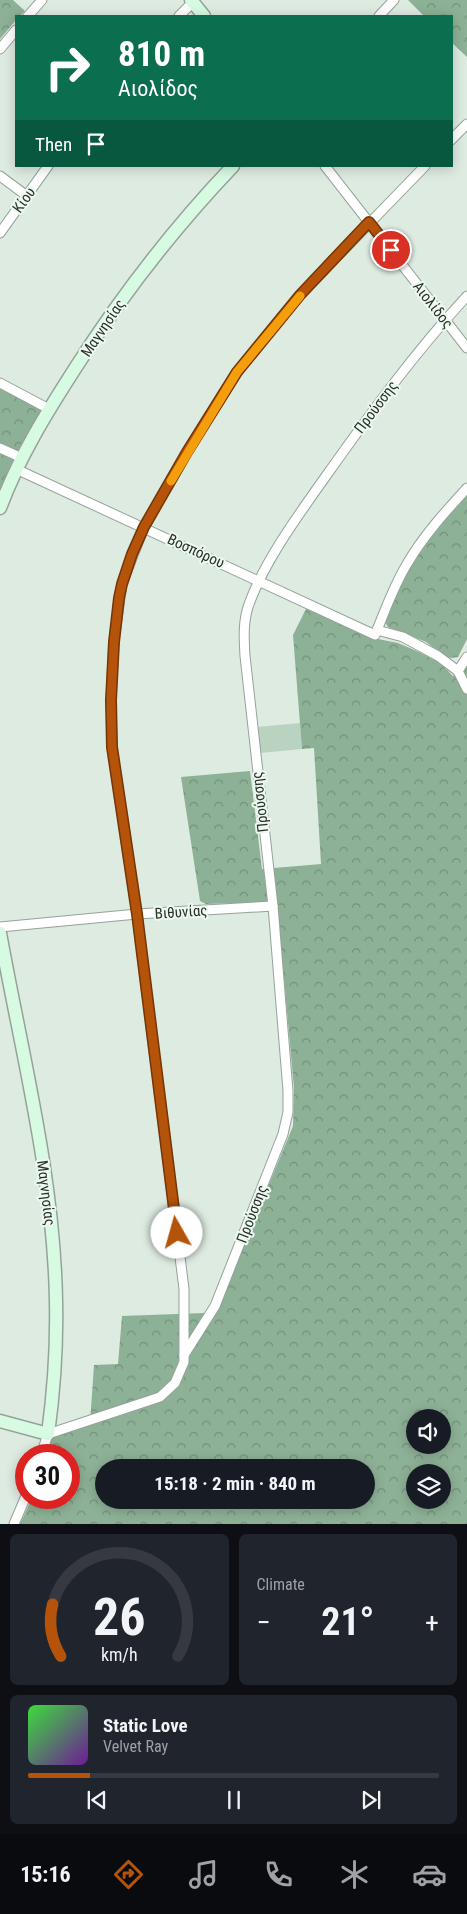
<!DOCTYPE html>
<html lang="en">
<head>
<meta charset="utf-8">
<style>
  :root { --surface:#171b24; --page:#20242c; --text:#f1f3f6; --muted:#9ea1a6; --line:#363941; --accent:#b45309 }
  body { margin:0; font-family:"Roboto Condensed",sans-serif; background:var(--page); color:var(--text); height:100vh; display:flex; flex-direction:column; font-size:19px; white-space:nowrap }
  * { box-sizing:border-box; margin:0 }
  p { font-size:16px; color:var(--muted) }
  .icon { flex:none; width:28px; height:28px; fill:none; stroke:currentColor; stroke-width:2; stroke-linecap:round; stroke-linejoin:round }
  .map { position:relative; height:1524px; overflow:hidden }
  .sheet { display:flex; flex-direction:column; gap:10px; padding:10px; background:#0d0f14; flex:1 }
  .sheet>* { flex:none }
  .hud { position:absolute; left:15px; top:15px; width:438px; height:152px; border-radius:0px; box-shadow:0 2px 12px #0003; background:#0b6e4f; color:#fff; overflow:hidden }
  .controls { position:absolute; left:406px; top:1409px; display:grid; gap:10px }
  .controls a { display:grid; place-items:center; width:45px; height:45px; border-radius:50%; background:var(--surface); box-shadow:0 2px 12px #0003; font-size:25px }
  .speed { position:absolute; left:15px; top:1444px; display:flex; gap:10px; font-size:25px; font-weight:700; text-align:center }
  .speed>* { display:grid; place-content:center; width:65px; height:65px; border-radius:50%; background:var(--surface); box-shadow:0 2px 12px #0003; line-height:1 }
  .speed .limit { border:8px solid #d22; background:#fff; color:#111 }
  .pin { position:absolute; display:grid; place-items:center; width:42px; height:42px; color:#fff; margin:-21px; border:2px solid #fff; border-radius:50%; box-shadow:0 1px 5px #0007 }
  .me { position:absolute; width:55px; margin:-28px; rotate:353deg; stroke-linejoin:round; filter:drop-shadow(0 0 4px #0008) }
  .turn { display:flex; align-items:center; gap:18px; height:105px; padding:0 20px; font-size:22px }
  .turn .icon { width:65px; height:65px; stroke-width:2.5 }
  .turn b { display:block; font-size:35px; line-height:42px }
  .then { display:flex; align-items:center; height:48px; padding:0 20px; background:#0003; gap:10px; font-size:19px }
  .big { font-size:38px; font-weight:700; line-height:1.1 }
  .sheet .card { flex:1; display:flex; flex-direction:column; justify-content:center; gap:8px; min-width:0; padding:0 18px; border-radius:8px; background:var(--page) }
  .sheet .dial { align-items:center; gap:0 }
  .dial svg { height:130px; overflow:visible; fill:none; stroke:var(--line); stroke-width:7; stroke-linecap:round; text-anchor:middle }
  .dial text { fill:var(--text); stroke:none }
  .song { display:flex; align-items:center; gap:15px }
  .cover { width:60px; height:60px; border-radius:8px; background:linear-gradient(135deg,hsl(120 70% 55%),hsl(280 70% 35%)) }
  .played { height:5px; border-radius:2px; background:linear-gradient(90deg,var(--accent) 15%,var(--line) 15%) }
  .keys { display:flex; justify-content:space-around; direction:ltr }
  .heat { display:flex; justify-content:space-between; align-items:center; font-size:28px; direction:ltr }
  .sheet .tiles { flex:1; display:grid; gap:10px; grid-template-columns:1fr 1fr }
  .card:last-child { grid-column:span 2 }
  .trip { position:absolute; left:95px; top:1459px; width:280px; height:50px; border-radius:25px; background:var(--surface); box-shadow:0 2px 12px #0003; font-weight:700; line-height:50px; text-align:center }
  .menu { display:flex; height:80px; justify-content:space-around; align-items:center; background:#090b0e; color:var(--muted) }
  .menu .icon { width:35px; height:35px }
  .menu .selected { color:var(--accent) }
  .menu b { font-size:22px; color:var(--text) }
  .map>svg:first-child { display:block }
  .grass { fill:#b9d3c0 }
  .forest { fill:url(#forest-crowns); fill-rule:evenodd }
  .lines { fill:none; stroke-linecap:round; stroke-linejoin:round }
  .street-casing { stroke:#96a299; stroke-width:11 }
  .secondary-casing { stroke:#96a299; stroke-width:15 }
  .street { stroke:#fff; stroke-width:9 }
  .secondary { stroke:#d7fae3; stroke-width:12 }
  .route-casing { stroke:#753606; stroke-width:12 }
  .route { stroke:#b45309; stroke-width:9 }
  .slow { stroke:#f59e0b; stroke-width:9 }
  .labels { text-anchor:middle; stroke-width:4; stroke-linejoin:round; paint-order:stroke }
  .street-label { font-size:15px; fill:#2b302c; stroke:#ecf9ef }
</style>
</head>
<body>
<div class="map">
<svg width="467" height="1524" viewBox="0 0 467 1524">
  <defs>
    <pattern id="forest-crowns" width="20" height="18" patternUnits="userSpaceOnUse" patternTransform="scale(1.25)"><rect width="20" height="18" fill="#8db196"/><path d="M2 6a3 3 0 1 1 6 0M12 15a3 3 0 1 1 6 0" fill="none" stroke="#73907b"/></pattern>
  </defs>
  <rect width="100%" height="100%" fill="#deebe1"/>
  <polygon class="grass" points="300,723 302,749 260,753 257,727"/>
  <g class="forest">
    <polygon points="0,0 13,0 25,11 20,16 16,16 16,20 0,39"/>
    <polygon points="408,0 467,0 467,57 451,42 451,16 424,16"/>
    <polygon points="0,388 43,411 0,496"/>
    <path d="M467,493V639L458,657L451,658L444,656L426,642L388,627L384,621C392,601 401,579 412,560C428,536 448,515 467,493Z"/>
    <path d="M307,607L378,639L398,643L419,652L440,663L453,676L467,664V1524H20L32,1498H69V1455H47L53,1433L90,1423L94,1365L118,1364L122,1316L204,1313L215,1315L293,1126L294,1088L277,902L206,904L200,901L181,777L250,771L262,869L321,864L314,748L302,749L293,635ZM415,1418H442V1445H415ZM104,1468H366V1500H104ZM415,1472H442V1500H415Z"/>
  </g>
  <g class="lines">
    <g class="street-casing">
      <g id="street">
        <polyline points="28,16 42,0"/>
        <polyline points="179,16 193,2"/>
        <polyline points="379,16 394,0"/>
        <polyline points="0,49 16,30"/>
        <polyline points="451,140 467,124"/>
        <polyline points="325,166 467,348"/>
        <polyline points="0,176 27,196"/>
        <polyline points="0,233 48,166"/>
        <polyline points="0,383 49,409"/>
        <polyline points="0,448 22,458"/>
        <path d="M16,469L375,635C385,611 393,587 407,564C423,536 446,511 467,488"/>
        <polyline points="377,630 403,637 438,656 458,671 467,689"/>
        <polyline points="458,671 467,657"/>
        <polyline points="0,927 137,914 273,906"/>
        <path d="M184,1355L215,1306L283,1134L288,1112V1091L273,906L245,656C244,639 243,623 248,607C263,563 299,514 326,476C370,414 415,352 467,296"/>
        <polyline points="41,1455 48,1434 160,1397 175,1383 184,1362 184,1289 137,914 112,747 111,700 114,641 122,584 144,527 187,452 237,372 300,295 425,166"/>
        <polyline points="14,1524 26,1496"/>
      </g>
    </g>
    <g class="secondary-casing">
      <g id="secondary">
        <polyline points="191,0 204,16"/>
        <path d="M0,508C19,457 47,412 76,367C122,295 174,228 233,166"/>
        <path d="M0,933C22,1055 54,1177 56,1301C57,1346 54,1390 48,1434L0,1421"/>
      </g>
    </g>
    <use href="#street" class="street"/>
    <use href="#secondary" class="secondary"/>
  </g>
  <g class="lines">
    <g class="route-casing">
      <polyline id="route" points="177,1233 137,914 112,747 111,700 114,642 119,598 122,584 132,554 144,527 187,452 237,372 300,295 369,222 391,250"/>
    </g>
    <use href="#route" class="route"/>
    <polyline class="slow" points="171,481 237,372 300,296"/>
  </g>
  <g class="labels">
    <g class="street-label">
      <text transform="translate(24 200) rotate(-54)" y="5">Κίου</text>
      <text transform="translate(433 305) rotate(52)" y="5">Αιολίδος</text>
      <text transform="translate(103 328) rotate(-56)" y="5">Μαγνησίας</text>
      <text transform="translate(376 407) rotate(-53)" y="5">Προύσσης</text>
      <text transform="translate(196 551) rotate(25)" y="5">Βοσπόρου</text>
      <text transform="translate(260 802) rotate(-96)" y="5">Προύσσης</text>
      <text transform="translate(181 912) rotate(-4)" y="5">Βιθυνίας</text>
      <text transform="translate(46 1193) rotate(83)" y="5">Μαγνησίας</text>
      <text transform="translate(252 1214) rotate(-69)" y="5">Προύσσης</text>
    </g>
  </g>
</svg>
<div class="controls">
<a><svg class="icon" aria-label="sound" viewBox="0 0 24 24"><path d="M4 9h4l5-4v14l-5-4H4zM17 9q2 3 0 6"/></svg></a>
<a><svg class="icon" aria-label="layers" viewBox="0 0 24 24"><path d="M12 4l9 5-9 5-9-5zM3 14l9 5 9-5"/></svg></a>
</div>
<div class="speed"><div class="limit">30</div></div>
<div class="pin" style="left:391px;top:250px;background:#d93025"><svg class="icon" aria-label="arrive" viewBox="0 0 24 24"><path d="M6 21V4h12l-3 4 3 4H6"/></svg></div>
<svg class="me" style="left:177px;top:1233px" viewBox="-20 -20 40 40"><circle r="19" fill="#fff"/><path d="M0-13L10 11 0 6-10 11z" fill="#b45309"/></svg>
<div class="trip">15:18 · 2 min · 840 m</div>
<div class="hud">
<div class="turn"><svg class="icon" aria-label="right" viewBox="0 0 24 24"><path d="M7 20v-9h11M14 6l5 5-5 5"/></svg><div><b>810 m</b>Αιολίδος</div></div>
<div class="then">Then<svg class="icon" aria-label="arrive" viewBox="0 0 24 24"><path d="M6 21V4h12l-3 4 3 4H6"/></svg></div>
</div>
</div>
<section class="sheet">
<div class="tiles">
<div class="card dial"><svg viewBox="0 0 100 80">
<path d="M14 69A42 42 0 1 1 86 69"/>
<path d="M14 69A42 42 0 0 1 9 37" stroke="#b45309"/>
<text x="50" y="56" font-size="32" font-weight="700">26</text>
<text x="50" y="72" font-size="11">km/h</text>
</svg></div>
<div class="card"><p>Climate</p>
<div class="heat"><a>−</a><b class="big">21°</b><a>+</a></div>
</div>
<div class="card">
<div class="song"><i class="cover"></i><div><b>Static Love</b><p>Velvet Ray</p></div></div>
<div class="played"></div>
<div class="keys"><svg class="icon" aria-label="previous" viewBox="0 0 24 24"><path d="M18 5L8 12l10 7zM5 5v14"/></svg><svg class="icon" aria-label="pause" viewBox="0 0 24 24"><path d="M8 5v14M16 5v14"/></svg><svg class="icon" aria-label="next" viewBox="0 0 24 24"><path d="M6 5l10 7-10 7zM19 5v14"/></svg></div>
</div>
</div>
</section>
<nav class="menu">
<b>15:16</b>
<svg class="icon selected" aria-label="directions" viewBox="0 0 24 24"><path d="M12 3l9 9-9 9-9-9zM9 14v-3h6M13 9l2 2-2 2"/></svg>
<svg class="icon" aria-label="music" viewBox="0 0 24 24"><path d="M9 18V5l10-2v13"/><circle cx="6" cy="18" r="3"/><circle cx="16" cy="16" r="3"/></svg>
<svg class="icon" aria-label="phone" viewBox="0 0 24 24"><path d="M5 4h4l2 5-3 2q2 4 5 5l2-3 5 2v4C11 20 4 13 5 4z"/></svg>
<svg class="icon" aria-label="climate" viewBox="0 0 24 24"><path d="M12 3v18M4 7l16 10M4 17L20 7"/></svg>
<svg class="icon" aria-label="car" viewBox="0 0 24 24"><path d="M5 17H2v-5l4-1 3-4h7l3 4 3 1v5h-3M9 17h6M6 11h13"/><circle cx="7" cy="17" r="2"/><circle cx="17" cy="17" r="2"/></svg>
</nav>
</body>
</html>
